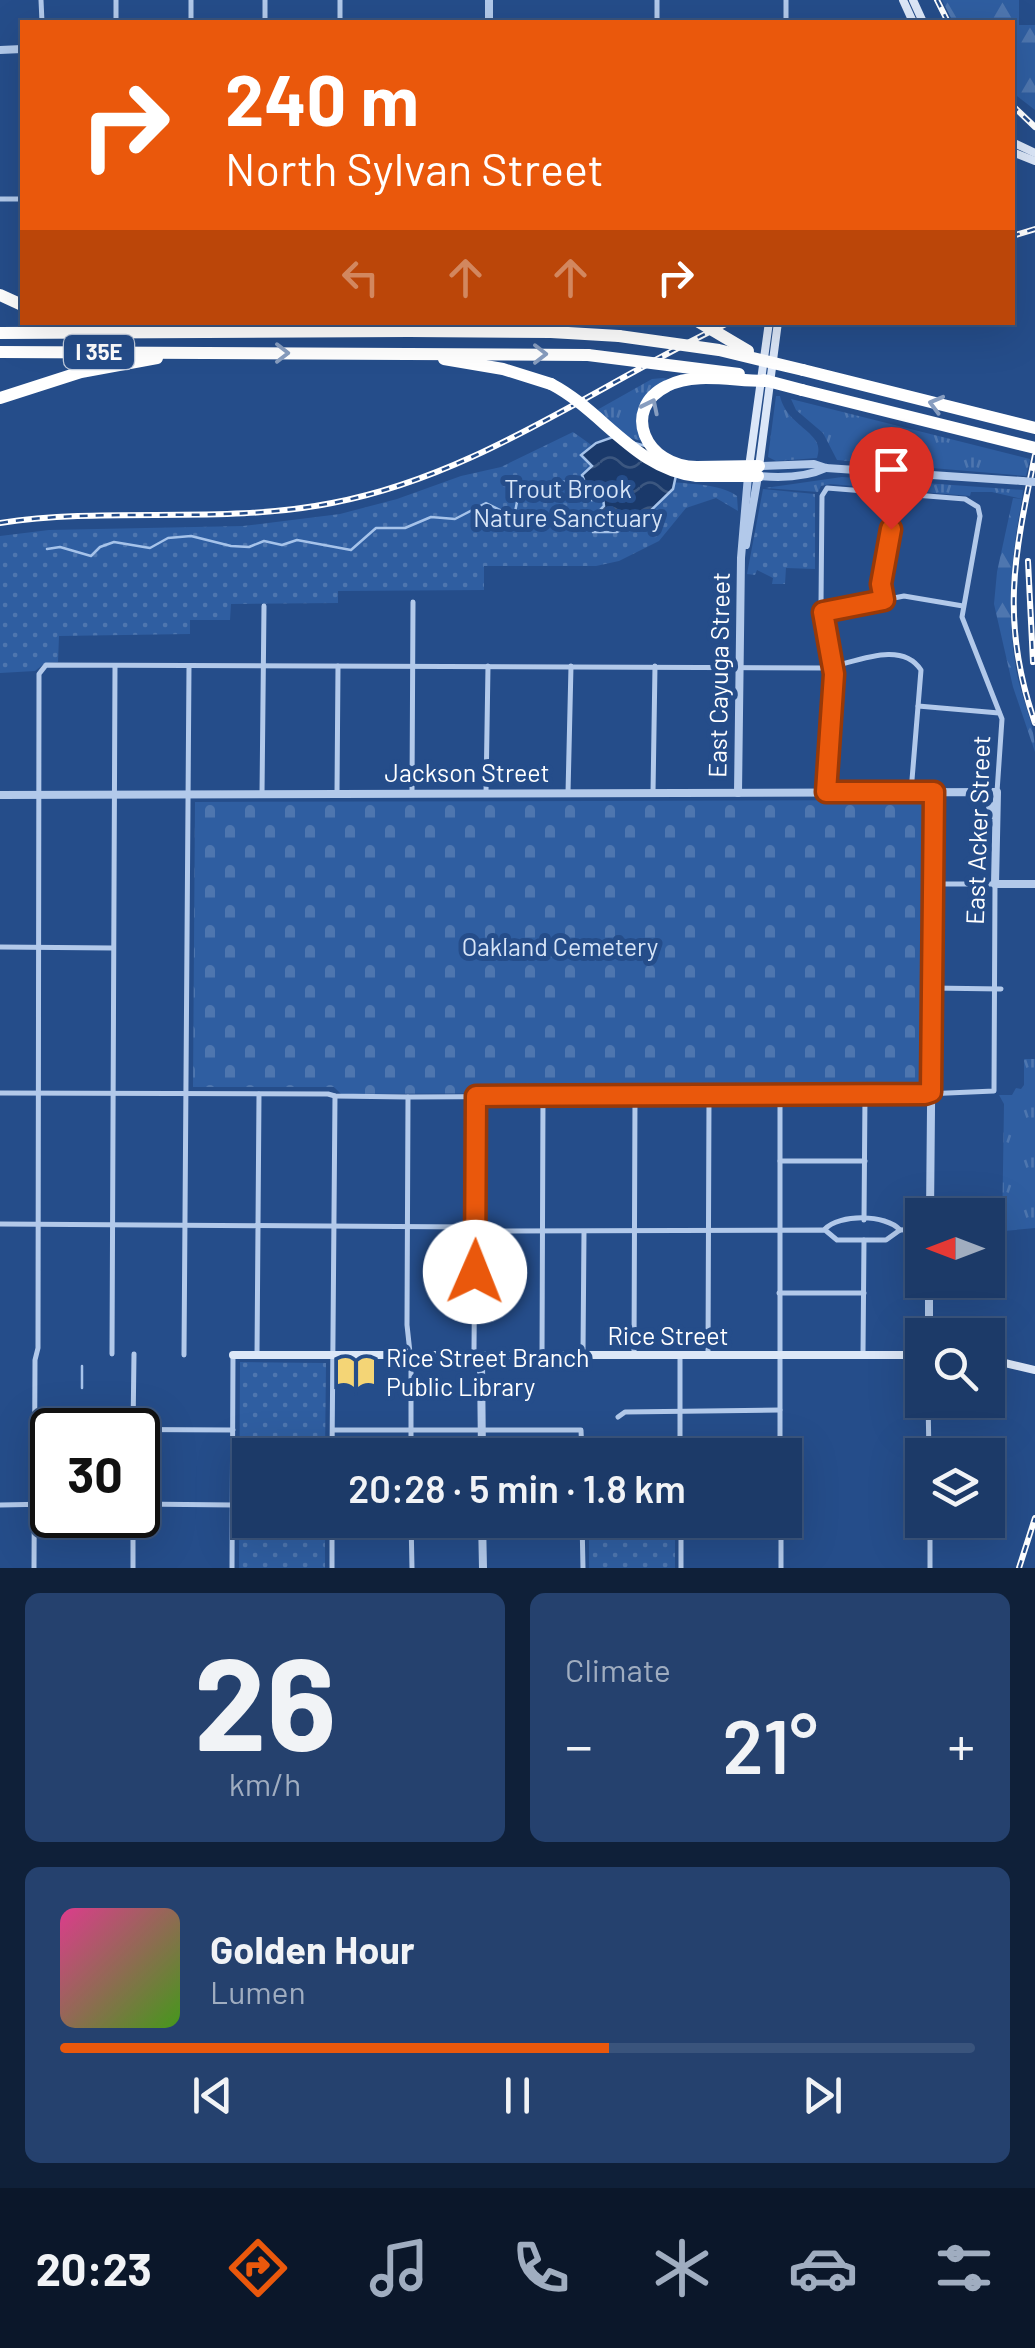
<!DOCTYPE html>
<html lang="en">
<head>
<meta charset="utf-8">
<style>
  :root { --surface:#1c3a68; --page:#25416e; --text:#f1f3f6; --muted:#a0adc0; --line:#3a547c; --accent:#ea580c }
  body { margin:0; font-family:Barlow,sans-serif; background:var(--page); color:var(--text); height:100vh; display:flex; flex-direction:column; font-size:38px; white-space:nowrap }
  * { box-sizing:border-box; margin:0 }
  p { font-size:32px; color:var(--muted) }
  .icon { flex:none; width:55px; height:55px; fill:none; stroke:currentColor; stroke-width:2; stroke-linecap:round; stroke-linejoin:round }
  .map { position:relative; height:1568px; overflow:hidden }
  .details { display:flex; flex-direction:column; gap:25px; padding:25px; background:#0f2039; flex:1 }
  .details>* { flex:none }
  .hud { position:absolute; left:20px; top:20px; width:995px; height:305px; border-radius:0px; box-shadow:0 10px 40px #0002,0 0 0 2px var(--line); background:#ea580c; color:#fff; overflow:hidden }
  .needle { width:65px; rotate:270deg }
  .fabs { position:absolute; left:905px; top:1198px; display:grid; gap:20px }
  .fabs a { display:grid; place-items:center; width:100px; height:100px; border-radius:0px; background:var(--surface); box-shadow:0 10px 40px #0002,0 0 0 2px var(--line); font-size:50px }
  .speed { position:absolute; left:30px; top:1408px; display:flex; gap:20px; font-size:50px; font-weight:700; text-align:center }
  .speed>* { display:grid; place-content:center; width:130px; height:130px; border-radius:50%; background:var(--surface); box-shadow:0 10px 40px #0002,0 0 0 2px var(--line); line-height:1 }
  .speed .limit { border:5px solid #111; border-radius:15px; background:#fff; color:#111 }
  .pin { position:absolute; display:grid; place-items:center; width:85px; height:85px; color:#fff; margin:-102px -42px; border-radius:50% 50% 50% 0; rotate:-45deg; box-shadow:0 0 10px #0007 }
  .pin .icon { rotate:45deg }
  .me { position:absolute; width:110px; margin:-55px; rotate:1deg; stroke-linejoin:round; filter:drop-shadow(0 0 8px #0008) }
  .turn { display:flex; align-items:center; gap:35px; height:210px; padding:0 40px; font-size:45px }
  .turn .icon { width:130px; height:130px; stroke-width:2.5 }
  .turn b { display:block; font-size:70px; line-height:85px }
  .lanes { display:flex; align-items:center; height:95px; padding:0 40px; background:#0003; justify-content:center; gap:50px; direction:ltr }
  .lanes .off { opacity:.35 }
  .big { font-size:75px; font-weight:600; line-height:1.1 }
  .details .card { flex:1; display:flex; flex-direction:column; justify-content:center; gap:15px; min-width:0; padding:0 35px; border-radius:15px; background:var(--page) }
  .details .dial { align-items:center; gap:0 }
  .dial b { font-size:130px; line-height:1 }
  .song { display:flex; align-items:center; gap:30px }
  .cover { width:120px; height:120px; border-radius:15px; background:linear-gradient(135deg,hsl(330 70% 55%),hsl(100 70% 35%)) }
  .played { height:10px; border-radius:5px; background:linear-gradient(90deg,var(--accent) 60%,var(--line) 60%) }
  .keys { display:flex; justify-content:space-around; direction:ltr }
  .heat { display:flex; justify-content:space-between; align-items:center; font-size:55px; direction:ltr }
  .details .tiles { flex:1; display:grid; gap:25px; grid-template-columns:1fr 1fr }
  .card:last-child { grid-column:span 2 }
  .trip { position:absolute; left:232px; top:1438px; width:570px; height:100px; border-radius:0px; background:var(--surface); box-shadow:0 10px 40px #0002,0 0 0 2px var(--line); font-weight:600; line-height:100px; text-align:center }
  .menu { display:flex; height:160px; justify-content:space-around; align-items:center; background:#0b172a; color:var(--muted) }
  .menu .icon { width:70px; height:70px }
  .menu .current { color:var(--accent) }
  .menu b { font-size:45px; color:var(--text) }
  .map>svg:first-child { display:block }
  .grass { fill:url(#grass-tufts) }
  .forest { fill:url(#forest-firs) }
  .cemetery { fill:url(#cemetery-stones) }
  .park { fill:url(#park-dots) }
  .water { fill:url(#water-waves); stroke:#a6c3ea; stroke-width:2.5 }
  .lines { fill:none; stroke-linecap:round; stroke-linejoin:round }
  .stream { stroke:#a6c3ea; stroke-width:2.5 }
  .minor { stroke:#b2c9ea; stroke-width:5 }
  .tertiary { stroke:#b2c9ea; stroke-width:8 }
  .secondary { stroke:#dce7f8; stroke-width:8 }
  .motorway { stroke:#fff; stroke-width:12 }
  .rail-casing { stroke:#fff; stroke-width:6 }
  .rail { stroke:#254d8a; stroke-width:2.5; stroke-dasharray:8; stroke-linecap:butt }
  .tertiary-bridge { stroke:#b2c9ea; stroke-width:8 }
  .motorway-bridge { stroke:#fff; stroke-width:12 }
  .oneway { stroke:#879dbf }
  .route-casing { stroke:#983908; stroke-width:25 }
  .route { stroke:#ea580c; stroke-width:18 }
  .labels { text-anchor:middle; stroke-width:10; stroke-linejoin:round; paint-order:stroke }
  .shield { fill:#254d8a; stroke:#becadc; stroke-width:2.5 }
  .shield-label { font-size:22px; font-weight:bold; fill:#fff }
  .park-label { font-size:25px; fill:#d6e4f7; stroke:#254d8a }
  .street-label { font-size:25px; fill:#fff; stroke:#254d8a }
  .poi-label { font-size:25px; fill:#fff; stroke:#254d8a; text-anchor:start }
</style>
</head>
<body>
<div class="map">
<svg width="1035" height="1568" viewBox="0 0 1035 1568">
  <defs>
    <pattern id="grass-tufts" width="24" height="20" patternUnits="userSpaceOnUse" patternTransform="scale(2.5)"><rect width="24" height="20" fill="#2f5ea1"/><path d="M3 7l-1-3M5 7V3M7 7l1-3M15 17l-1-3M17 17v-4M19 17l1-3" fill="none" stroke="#4e76af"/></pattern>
    <pattern id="forest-firs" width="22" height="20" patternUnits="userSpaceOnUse" patternTransform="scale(2.5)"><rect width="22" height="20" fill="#2f5ea1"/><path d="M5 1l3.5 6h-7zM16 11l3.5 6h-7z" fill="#4e76af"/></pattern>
    <pattern id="cemetery-stones" width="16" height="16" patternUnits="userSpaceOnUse" patternTransform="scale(2.5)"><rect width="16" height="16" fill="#2f5ea1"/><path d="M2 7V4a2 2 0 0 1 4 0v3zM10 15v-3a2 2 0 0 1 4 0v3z" fill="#4e76af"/></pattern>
    <pattern id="park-dots" width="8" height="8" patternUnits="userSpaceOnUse" patternTransform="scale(2.5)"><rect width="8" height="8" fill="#2f5ea1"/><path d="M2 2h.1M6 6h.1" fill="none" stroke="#4e76af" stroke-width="1.8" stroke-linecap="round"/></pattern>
    <pattern id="water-waves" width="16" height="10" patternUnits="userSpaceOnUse" patternTransform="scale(2.5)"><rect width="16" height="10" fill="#1a396a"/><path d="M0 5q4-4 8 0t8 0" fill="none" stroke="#3c5780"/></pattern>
  </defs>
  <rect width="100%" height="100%" fill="#254d8a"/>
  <g class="grass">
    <polygon points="663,378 675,380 652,393 642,441 623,436 597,410 652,379"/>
    <path d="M776,396H780C787,428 827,432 817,458L776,461L768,457Z"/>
    <polygon points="791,399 1030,459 1026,476 837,460 823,433 796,410"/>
    <polygon points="842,477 1023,490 1022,499 992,492 971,492 970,496 830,484 821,486 818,492 765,488"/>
    <polygon points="1024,1059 1035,1059 1035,1228 1004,1231 1003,1261 1000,1261 997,1243 988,1252 988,1236 1002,1235 1004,1104 999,1095 1012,1095 1016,1088 1021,1089 1024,1085"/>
  </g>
  <g class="forest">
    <polygon points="942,0 1019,0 1019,25 1035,25 1035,110 1013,93 1012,22 953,22"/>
    <path d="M1013,498L1022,499C1011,558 1006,611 1016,669C1021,698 1035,723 1035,752L1013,687L994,604L997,572Z"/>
  </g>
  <polygon class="cemetery" points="926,800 924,1091 341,1094 334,1087 193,1087 195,802"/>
  <g class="park">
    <path d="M573,432C594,446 616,466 639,475C668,487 714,479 737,496L738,511L716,498L686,508L659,541L619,561L596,566H484V590L338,591V603L231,604L230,620H190V634L59,636L58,662L45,663L35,671L0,673V536L49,530L243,526L340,514L397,499L461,476L501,467Z"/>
    <polygon points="763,489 815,494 815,569 786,568 785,584 772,584 773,578 757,570 755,575 747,574"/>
    <polygon points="240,1362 326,1363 325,1455 250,1455 250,1520 325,1520 325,1568 239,1568"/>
    <rect x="589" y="1520" width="86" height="48"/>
  </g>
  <polygon class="water" points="613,437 649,447 678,466 673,489 643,518 617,532 593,532 589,521 604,506 603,498 592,500 582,475 592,466 581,455 596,443"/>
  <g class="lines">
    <g class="stream">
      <polyline points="47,549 60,547 91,556 100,547 114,542 150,548 168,538 191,536 231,546 249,547 264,541 282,545 297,540 351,550 376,528 405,528 431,517 455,519 486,503 510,515 515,512 517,502 527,497 531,490 537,490 546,500 551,500 561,483 566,481 573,488 585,482"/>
      <polyline points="401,777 402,777"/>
      <polyline points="82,1366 82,1388"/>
    </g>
    <g class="minor">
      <polyline points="41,0 42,22"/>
      <polyline points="116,0 116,22"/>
      <polyline points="191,0 191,22"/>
      <polyline points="265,0 265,22"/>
      <polyline points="340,0 340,22"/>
      <polyline points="786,0 786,22"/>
      <polyline points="657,22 657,0"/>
      <polyline points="0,199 22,199"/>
      <polyline points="884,600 881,583 897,495"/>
      <polyline points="824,612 904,596 963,606"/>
      <polyline points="918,706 999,713"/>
      <polyline points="826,792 835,674 821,604 822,496 827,488 965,499 978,507 980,516 962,617 1002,719 997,792"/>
      <polyline points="337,793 338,666"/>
      <polyline points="412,793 413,602"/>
      <polyline points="486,793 488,666"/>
      <polyline points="568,793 571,666"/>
      <polyline points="653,793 655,666"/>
      <polyline points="262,794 264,606"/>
      <polyline points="0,947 113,948"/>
      <polyline points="932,988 1001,989"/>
      <polyline points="0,1093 328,1094 335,1096 408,1097 925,1094 994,1091 995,884 933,884"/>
      <polyline points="780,1095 780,1455"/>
      <polyline points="476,1096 474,1350 478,1357"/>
      <polyline points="408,1097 407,1325 411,1362 411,1455"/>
      <polyline points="780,1161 865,1161"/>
      <polyline points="864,1220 865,1095"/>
      <polyline points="0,1224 469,1227 481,1231 825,1230 837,1240 886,1240 900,1230 922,1229"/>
      <path d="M825,1229C839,1214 886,1214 900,1230"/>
      <polyline points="779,1293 864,1293"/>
      <polyline points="583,1353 584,1232"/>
      <polyline points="112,1354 115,666"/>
      <polyline points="863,1354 864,1240"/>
      <polyline points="184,1355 189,666"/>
      <polyline points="257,1356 259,1094"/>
      <polyline points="542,1356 543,1096"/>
      <polyline points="634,1356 635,1096"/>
      <polyline points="680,1356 680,1455"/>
      <polyline points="708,1356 709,1096"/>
      <polyline points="928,1400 929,1455"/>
      <polyline points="618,1417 625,1412 780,1410"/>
      <polyline points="36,1429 233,1430"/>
      <polyline points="133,1430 134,1354"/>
      <polyline points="333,1430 581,1430 582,1455"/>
      <polyline points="332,1455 335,1096"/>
      <polyline points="138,1504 233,1505"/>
      <polyline points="0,1505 52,1504"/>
      <polyline points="411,1520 412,1568"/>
      <polyline points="582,1520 583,1568"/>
      <polyline points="681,1520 681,1568"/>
      <polyline points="781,1520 781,1568"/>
      <polyline points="930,1520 930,1568"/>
      <path d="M34,1568L35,1360L38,1348L39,674L46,665L826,668C854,663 901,639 921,670L911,792"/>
      <polyline points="133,1568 133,1515"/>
      <polyline points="232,1568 233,1355"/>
      <polyline points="332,1568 332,1520"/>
    </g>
    <g class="tertiary">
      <polyline points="489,0 489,22"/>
      <polyline points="0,50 22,49"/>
      <polyline points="759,466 814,464 826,468 1022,481"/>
      <path d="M746,545L758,476C781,478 805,478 826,468"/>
      <polyline points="738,793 741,558 748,476"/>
      <polyline points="0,795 997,792 995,884 1035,884"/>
      <polyline points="972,795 989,804 994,815"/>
      <polyline points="930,1215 934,792"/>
      <polyline points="929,1335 929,1280"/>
      <polyline points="478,1357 481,1363 482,1455"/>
      <polyline points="482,1520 483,1568"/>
    </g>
    <g class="secondary">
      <polyline points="903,0 913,22"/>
      <polyline points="913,0 923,22"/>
      <polyline points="1012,142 1035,153"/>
      <polyline points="1012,152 1035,161"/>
      <polyline points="749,467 769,322"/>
      <polyline points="759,467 778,322"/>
      <polyline points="233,1355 922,1355"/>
      <polyline points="988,1359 1035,1370"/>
    </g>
    <g class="motorway">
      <polyline points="0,295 22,305"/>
      <polyline points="115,322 144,324"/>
      <polyline points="0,333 409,331 551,332 619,336"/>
      <polyline points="0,352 588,355"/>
      <polyline points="444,359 503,369 551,384"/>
      <polyline points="803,370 1035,428"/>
      <polyline points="802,390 1035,448"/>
      <polyline points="0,398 81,372 157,358"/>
      <polyline points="697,467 759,466"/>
      <polyline points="697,476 758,476"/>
    </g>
    <g class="rail-casing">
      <g id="rail">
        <polyline points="937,0 948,22"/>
        <polyline points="1012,105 1035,127"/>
        <polyline points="1012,236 1035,229"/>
        <path d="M1035,455C1014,556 1000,622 1035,723"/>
        <path d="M0,523C110,506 222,525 332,503C479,475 597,384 730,322"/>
        <polyline points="1028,561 1033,662"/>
        <polyline points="1019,1568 1035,1518"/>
      </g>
    </g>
    <use href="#rail" class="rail"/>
    <polyline class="tertiary-bridge" points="1022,481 1035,482"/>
    <g class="motorway-bridge">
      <polyline points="699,322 748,351"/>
      <polyline points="619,336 719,350 803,370"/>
      <polyline points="588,355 739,374"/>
      <polyline points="764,380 802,390"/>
      <path d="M551,384C603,411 636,470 697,476"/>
      <path d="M697,467C645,467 620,409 667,386C696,371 736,382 768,381"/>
    </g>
  </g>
  <defs><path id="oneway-chevron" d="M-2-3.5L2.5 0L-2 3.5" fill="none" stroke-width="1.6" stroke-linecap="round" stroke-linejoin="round" transform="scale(2.5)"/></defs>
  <g class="oneway">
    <use href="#oneway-chevron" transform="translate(282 353)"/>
    <use href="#oneway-chevron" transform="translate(540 354)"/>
    <use href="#oneway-chevron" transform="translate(936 404) rotate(-165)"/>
    <use href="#oneway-chevron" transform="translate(651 406) rotate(-64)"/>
  </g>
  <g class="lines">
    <g class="route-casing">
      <polyline id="route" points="475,1272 476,1096 925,1094 931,1092 934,792 826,792 834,674 823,612 884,600 881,584 891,529"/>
    </g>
    <use href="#route" class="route"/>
  </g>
  <defs>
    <g id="library-bare" transform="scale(3)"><path d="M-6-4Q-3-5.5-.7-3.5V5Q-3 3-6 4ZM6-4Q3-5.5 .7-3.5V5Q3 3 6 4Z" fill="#f4d576" stroke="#254d8a" stroke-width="2.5" paint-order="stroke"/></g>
  </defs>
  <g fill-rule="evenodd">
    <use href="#library-bare" x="356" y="1372"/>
  </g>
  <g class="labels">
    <rect class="shield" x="64" y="335" width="70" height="34" rx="8"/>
    <g class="shield-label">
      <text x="99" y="360">I 35E</text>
    </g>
    <g class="park-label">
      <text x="568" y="498">Trout Brook<tspan x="568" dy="29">Nature Sanctuary</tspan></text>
      <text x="560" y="956">Oakland Cemetery</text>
    </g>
    <g class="street-label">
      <text transform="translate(719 675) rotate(-89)" y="9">East Cayuga Street</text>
      <text x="467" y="782">Jackson Street</text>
      <text transform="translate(978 830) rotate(-88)" y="9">East Acker Street</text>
      <text x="668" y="1345">Rice Street</text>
    </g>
    <g class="poi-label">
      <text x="386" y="1367">Rice Street Branch<tspan x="386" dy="29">Public Library</tspan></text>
    </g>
  </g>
</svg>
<div class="fabs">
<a><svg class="needle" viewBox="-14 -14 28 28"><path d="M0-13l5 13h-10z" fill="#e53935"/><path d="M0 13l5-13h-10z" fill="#a0adc0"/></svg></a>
<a><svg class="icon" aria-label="search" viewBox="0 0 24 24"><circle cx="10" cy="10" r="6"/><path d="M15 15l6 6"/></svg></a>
<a><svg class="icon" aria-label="layers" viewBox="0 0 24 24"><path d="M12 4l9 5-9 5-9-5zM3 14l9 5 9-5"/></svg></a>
</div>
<div class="speed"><div class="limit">30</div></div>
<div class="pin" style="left:891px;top:529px;background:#d93025"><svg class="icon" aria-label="arrive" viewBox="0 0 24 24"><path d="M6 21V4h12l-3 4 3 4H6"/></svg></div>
<svg class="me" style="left:475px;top:1272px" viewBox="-20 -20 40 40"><circle r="19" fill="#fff"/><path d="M0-13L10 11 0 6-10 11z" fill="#ea580c"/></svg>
<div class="trip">20:28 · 5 min · 1.8 km</div>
<div class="hud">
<div class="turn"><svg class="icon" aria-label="right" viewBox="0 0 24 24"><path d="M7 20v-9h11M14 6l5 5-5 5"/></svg><div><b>240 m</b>North Sylvan Street</div></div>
<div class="lanes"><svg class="icon off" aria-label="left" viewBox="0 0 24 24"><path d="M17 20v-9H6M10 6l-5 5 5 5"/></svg><svg class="icon off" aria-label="ahead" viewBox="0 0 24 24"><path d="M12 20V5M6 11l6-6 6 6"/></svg><svg class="icon off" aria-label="ahead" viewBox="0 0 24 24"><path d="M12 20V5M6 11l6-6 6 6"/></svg><svg class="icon" aria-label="right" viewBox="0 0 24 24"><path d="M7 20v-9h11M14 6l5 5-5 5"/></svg></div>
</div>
</div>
<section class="details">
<div class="tiles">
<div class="card dial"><b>26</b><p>km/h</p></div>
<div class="card"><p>Climate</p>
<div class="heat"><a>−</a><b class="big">21°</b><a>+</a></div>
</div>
<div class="card">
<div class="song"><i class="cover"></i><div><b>Golden Hour</b><p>Lumen</p></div></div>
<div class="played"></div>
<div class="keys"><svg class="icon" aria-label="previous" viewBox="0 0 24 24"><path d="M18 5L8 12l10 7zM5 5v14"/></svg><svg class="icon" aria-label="pause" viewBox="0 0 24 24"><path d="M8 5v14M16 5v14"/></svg><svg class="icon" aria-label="next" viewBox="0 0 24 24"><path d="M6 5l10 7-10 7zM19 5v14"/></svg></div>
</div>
</div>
</section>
<nav class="menu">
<b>20:23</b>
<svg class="icon current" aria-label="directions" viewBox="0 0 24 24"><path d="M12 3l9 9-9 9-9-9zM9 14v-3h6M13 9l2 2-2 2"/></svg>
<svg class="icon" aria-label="music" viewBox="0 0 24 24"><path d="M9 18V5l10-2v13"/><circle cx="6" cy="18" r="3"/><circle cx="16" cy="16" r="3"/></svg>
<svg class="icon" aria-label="phone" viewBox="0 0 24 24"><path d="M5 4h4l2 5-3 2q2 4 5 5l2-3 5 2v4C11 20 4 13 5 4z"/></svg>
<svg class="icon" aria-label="climate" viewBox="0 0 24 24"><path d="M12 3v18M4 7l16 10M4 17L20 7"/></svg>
<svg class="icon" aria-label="car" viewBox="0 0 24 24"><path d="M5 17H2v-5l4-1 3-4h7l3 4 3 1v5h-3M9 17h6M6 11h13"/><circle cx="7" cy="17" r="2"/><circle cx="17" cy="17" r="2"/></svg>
<svg class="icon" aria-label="filters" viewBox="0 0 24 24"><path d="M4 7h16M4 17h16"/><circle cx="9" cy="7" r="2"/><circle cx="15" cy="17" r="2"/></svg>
</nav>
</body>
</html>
